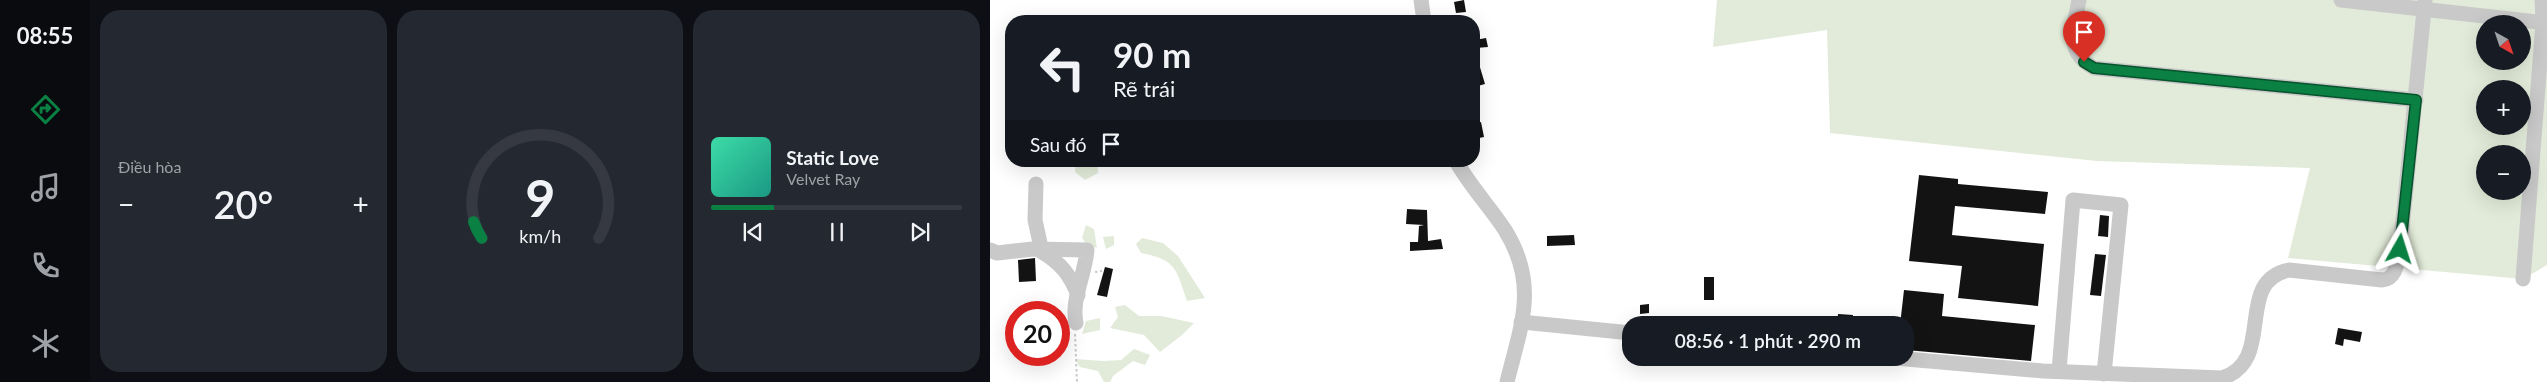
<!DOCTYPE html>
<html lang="vi">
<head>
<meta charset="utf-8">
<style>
  :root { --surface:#171b24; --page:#242831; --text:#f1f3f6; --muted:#9ea1a6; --line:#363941; --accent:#0b8043 }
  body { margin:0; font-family:Lato,sans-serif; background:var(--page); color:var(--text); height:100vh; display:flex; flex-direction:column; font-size:19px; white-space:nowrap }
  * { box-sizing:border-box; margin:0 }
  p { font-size:16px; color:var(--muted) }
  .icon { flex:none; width:28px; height:28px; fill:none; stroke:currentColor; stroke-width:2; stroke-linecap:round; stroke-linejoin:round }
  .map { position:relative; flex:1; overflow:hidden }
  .side { display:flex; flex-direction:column; gap:10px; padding:10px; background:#0d0f14; width:900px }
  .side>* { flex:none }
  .top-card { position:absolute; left:15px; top:15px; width:475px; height:152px; border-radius:20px; box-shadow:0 5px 20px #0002; background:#171b24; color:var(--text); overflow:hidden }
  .needle { width:32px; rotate:140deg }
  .buttons { position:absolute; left:1486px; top:15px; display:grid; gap:10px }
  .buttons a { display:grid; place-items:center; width:55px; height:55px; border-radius:50%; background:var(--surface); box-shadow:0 5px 20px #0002; font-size:25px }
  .speed { position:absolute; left:15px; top:301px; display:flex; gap:10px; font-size:25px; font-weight:700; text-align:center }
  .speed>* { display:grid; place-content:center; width:65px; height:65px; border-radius:50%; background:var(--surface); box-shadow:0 5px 20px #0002; line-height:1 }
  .speed .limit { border:8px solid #d22; background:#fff; color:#111 }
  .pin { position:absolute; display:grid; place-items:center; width:42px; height:42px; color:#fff; margin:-51px -21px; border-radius:50% 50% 50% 0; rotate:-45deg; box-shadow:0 0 5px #0007 }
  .pin .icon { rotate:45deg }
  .me { position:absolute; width:55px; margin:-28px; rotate:6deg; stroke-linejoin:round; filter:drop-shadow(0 0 4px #0008) }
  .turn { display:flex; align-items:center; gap:18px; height:105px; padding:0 25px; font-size:22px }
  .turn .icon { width:65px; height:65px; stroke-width:2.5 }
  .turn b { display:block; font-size:35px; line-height:42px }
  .then { display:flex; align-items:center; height:48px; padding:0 25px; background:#0003; gap:10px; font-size:19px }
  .big { font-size:38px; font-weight:600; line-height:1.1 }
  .side .tile { flex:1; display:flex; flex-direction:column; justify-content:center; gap:8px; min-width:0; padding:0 18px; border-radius:20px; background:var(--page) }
  .side .dial { align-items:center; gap:0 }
  .dial svg { height:130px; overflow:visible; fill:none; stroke:var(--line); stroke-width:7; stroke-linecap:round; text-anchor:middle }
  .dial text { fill:var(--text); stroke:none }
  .song { display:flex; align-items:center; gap:15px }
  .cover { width:60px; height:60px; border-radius:8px; background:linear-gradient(135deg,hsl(160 70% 55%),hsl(170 70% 35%)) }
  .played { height:5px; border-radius:2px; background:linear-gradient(90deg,var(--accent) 25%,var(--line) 25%) }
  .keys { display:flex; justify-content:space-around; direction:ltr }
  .heat { display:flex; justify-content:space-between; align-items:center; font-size:28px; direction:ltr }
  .side .tiles { flex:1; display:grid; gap:10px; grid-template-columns:repeat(3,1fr) }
  .trip { position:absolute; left:632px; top:316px; width:292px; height:50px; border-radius:20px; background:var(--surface); box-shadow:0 5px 20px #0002; font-weight:600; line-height:50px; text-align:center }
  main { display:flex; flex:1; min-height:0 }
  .tabs { display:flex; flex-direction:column; width:90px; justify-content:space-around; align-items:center; background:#090b0e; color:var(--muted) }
  .tabs .icon { width:35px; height:35px }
  .tabs .selected { color:var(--accent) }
  .tabs b { font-size:22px; color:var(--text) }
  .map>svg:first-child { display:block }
  .green { fill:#e2ebd9; fill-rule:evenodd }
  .building { fill:#131313 }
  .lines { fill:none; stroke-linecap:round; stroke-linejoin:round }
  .path { stroke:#c9c9c9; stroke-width:2; stroke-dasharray:2.5 2.5; stroke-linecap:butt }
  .minor { stroke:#c9c9c9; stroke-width:15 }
  .route-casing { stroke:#07532c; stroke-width:12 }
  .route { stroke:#0b8043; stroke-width:9 }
</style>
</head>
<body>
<main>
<nav class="tabs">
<b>08:55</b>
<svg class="icon selected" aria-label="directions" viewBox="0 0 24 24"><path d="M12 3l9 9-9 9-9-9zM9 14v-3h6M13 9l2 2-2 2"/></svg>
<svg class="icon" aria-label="music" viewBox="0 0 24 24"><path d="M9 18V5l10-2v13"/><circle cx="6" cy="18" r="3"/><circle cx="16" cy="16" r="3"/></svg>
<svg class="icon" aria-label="phone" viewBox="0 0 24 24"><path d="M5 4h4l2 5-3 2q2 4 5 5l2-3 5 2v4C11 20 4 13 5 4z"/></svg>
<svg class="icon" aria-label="climate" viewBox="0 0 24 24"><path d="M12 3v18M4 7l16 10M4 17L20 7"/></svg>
</nav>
<section class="side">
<div class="tiles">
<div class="tile"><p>Điều hòa</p>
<div class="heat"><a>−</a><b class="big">20°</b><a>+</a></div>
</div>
<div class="tile dial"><svg viewBox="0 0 100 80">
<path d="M14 69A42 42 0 1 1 86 69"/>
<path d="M14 69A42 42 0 0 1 9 59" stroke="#0b8043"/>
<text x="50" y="56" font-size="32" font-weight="700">9</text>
<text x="50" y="72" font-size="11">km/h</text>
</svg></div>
<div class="tile">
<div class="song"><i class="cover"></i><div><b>Static Love</b><p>Velvet Ray</p></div></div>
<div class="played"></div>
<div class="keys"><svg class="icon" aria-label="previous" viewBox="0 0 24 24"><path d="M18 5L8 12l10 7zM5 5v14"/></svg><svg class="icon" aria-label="pause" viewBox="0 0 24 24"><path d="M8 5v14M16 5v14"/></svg><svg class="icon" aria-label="next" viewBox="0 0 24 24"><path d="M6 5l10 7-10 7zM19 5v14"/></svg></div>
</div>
</div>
</section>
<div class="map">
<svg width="1557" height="382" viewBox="0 0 1557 382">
  <rect width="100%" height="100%" fill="#fff"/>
  <g class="green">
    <path d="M727,0H1557V265L1533,279L1298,258L1320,168L1107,161L840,133L837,30L723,47ZM1495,24H1532V61H1495ZM1495,89H1532V126H1495ZM1495,154H1532V191H1495Z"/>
    <polygon points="86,161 92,164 92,161 107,161 108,173 95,180 85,172"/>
    <polygon points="96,225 104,229 107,248 97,245 92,238"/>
    <polygon points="124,236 124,245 116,249 113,237"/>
    <path d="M152,238L173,243L188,256L215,298L197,301C186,269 187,260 151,253L146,244Z"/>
    <polygon points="135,305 149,316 171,316 204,323 192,335 170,352 154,335 120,328 128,317 125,307"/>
    <polygon points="110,318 110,330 92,334 96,321"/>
    <polygon points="144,349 160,355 155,365 143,361 123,376 120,382 114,382 108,371 90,367 85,359 113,361 131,360"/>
  </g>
  <g class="building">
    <polygon points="474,0 476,12 466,13 464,2"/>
    <polygon points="496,38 498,47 486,48 485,40"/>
    <polygon points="486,54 495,84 484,87 484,55"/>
    <polygon points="491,122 494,137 484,139 484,124"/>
    <polygon points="929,175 968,179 968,184 1058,192 1055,214 965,206 962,235 1054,244 1048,306 968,298 972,266 919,261"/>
    <polygon points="417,209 437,210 438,241 451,239 453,249 420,251 420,242 428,242 429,226 434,225 416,224"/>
    <polygon points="1110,215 1119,216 1118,237 1108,236"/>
    <polygon points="584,235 585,245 557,246 557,236"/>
    <polygon points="1105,254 1116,255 1111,296 1100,295"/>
    <polygon points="45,258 46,281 29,282 28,260"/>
    <polygon points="115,267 123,269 117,297 107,295"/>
    <rect x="714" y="277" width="10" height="23"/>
    <polygon points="914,290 954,294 952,316 1045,325 1041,361 916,350 916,325 910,325"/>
    <polygon points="659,304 659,313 650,314 650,305"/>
    <polygon points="848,314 863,315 863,325 847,325"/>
    <polygon points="1348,328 1372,332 1370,342 1354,339 1353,346 1345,344"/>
  </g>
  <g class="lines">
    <g class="path">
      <polyline points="105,272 112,271"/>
      <polyline points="85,334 87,382"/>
    </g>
    <g class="minor">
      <polyline points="431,0 434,21"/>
      <path d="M1089,0C1084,27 1074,52 1104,68L1426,100"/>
      <polyline points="1351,0 1557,23"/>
      <path d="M466,161C480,186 500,207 515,230C549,285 531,325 517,382"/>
      <path d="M46,184L45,220L52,252C71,263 80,275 88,295"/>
      <path d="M0,250L7,253L43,249L97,250C95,275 81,300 86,323"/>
      <polyline points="1533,279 1553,23 1552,0"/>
      <polyline points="531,322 641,333"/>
      <path d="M905,358L1053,371L1232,378C1287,361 1243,281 1299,270L1392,280C1407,279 1407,261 1410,249L1435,0"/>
      <polyline points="1069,371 1083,200 1131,205 1114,374"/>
    </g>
  </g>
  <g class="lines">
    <g class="route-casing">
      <polyline id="route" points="1094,62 1104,68 1426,100 1410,249"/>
    </g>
    <use href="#route" class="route"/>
  </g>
</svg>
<div class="buttons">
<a><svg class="needle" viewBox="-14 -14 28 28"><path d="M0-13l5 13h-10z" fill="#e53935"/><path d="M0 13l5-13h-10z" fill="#9ea1a6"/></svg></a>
<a>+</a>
<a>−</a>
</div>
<div class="speed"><div class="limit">20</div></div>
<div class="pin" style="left:1094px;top:62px;background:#d93025"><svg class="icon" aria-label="arrive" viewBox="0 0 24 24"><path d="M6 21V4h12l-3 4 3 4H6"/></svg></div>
<svg class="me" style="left:1410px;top:249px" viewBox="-20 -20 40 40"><path d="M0-17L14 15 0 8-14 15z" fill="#0b8043" stroke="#fff" stroke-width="4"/></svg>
<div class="trip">08:56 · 1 phút · 290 m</div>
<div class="top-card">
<div class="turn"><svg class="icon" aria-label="left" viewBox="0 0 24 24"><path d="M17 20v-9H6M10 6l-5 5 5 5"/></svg><div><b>90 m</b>Rẽ trái</div></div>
<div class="then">Sau đó<svg class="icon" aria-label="arrive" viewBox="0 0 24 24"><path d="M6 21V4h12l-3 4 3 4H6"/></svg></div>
</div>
</div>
</main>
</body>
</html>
